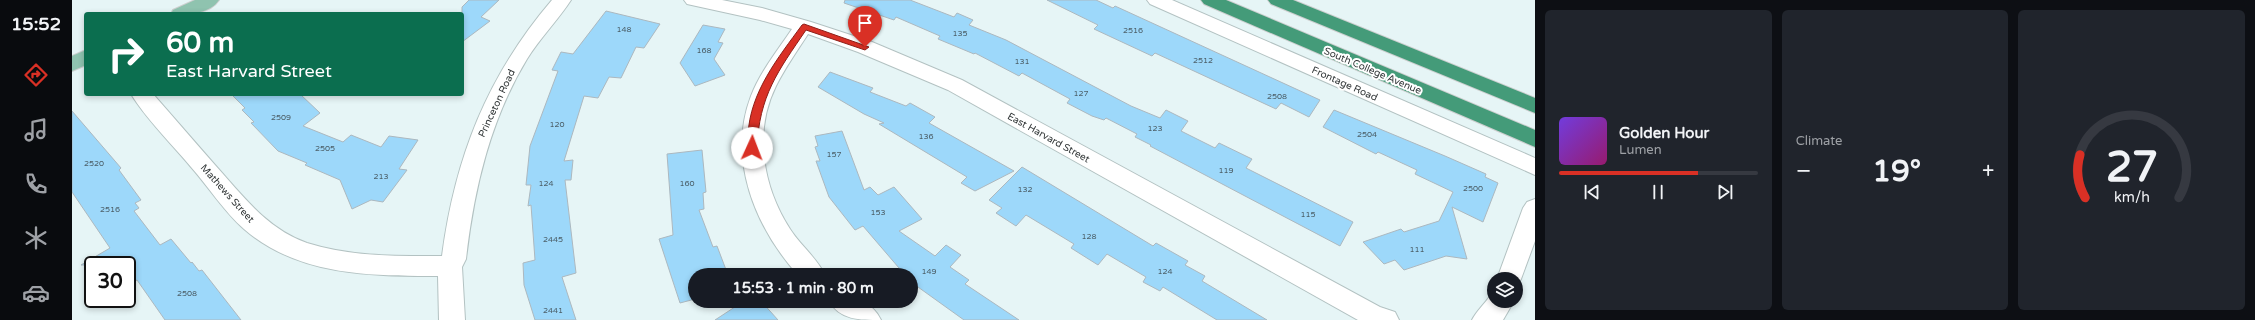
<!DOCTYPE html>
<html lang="en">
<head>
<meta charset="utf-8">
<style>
  :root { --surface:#171b24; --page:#20242c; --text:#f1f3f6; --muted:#9ea1a6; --line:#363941; --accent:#d93025 }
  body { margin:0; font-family:"Varela Round",sans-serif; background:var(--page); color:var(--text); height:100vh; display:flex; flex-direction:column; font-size:15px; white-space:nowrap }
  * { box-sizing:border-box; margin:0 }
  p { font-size:13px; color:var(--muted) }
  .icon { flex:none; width:22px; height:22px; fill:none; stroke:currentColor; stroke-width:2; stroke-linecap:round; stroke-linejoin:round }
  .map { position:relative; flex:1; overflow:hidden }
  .sheet { display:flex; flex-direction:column; gap:10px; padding:10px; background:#0d0f14; width:720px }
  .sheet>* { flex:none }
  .guide { position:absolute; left:12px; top:12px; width:380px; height:84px; border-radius:4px; box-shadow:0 2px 6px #0003; background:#0b6e4f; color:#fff; overflow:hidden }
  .fabs { position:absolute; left:1415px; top:272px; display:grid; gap:8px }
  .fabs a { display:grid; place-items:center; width:36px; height:36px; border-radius:50%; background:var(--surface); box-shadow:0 2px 6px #0003; font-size:20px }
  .speed { position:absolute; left:12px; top:256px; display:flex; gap:8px; font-size:20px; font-weight:700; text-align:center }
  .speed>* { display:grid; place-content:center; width:52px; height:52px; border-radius:50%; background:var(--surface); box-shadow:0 2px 6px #0003; line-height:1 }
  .speed .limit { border:2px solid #111; border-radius:6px; background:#fff; color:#111 }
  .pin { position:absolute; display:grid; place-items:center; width:34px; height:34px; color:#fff; margin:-41px -17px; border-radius:50% 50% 50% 0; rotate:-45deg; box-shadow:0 0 4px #0007 }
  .pin .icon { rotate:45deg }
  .me { position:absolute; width:44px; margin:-22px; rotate:2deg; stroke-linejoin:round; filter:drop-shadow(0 0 3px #0008) }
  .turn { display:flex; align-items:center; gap:14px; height:84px; padding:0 16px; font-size:18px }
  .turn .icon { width:52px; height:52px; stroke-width:2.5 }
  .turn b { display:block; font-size:28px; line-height:34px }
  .big { font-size:30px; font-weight:700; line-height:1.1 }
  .sheet .card { flex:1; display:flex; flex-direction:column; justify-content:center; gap:6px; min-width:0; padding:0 14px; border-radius:6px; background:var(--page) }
  .sheet .dial { align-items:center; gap:0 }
  .dial svg { height:104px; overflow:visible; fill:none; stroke:var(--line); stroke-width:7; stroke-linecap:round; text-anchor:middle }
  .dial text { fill:var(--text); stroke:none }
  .song { display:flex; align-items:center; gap:12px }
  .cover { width:48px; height:48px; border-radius:6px; background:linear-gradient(135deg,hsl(260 70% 55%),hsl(320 70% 35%)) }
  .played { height:4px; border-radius:2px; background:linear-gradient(90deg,var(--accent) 70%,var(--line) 70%) }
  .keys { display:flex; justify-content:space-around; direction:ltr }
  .heat { display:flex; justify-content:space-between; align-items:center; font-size:22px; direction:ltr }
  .sheet .tiles { flex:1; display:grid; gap:10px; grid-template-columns:repeat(3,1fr) }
  .trip { position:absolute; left:616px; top:268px; width:230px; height:40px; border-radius:20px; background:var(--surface); box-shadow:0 2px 6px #0003; font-weight:700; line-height:40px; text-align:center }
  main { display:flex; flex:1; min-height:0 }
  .dock { display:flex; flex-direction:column; width:72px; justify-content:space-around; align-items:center; background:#090b0e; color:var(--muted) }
  .dock .icon { width:28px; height:28px }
  .dock .on { color:var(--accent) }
  .dock b { font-size:18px; color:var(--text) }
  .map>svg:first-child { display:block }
  .building { fill:#9dd8fa; stroke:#acb8bf }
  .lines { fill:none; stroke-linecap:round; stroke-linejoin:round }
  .minor-casing { stroke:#b3c2c2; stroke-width:2 }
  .major-casing { stroke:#cdcfcf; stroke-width:2 }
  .highway-casing { stroke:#cdcfcf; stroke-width:2 }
  .minor { fill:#fff; fill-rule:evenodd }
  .major { fill:#8fc3af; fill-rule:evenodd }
  .highway { fill:#449b79; fill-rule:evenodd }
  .route { fill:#d93025; stroke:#8d1f18 }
  .labels { text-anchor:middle; stroke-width:4; stroke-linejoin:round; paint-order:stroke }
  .number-label { font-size:8px; fill:#4b5e67 }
  .street-label { font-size:10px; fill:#303536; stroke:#fff }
</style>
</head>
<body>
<main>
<nav class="dock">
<b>15:52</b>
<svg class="icon on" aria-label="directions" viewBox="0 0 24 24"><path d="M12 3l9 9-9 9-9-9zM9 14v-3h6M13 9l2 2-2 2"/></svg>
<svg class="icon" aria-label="music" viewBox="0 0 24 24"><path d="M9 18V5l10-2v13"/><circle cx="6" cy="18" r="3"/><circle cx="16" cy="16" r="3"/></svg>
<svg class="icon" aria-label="phone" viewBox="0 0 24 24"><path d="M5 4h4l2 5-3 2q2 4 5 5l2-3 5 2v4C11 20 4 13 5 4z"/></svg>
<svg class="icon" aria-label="climate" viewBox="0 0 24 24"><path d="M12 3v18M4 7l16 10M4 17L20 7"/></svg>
<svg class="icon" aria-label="car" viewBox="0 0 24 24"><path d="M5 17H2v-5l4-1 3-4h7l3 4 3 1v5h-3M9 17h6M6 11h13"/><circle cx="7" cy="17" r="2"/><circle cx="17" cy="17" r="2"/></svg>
</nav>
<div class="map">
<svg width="1463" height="320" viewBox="0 0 1463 320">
  <rect width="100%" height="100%" fill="#e6f5f6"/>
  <g class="building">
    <polygon points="397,0 427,0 409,17 418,21 390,42 390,7"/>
    <polygon points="773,0 838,0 882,17 885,13 901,20 897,25 934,40 1059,106 1088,118 1094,110 1116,121 1109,131 1143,148 1147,143 1180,159 1174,168 1281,222 1268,246 1078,146 1079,145 1063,137 1065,134 1034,118 1032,120 1020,116 995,103 998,99 950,73 947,76 903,53 902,54 866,39 868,36 824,17 822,20 772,3"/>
    <polygon points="975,0 1024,0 1041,8 1043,6 1248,100 1237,117 1209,103 1204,109 1083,53 1080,56 1022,29 1026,25"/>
    <polygon points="534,11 588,24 572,48 564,47 549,78 537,77 526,98 512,96 492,161 501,160 499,180 493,180 504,273 490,277 504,320 463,320 452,285 451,263 463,260 459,205 456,206 459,185 454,185 458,146 486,71 480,70 489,52 501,54"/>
    <polygon points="631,25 653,29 646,42 651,43 642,59 653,75 623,86 608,63"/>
    <polygon points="758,72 801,88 798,92 834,106 838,103 863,117 857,123 942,171 903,191 889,183 895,177 807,124 812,123 792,114 746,87"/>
    <polygon points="159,94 228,94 248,113 231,126 271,142 279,135 309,147 317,136 346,140 327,169 335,170 311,202 299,200 280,209 268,180 233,165 235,163 206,151 179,123 182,122 170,110 173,108"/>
    <polygon points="1262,110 1373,156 1414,174 1413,177 1426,183 1411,222 1380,207 1395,259 1374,256 1332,270 1323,260 1312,264 1291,242 1329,229 1332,232 1367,221 1381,192 1343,174 1345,170 1306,152 1304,154 1251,127"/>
    <polygon points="0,111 49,168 47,170 69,200 63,203 67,208 62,211 88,245 99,239 119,263 120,262 127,271 130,270 169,320 93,320 65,280 55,286 55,265 9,265 38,248 0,192"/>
    <polygon points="770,131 792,190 798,187 806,195 822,187 850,219 827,231 863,256 874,245 889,255 878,267 897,280 893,284 947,320 892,320 839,282 839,275 827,268 791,226 783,230 757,197 744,161 748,161 743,147 746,146 743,136"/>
    <polygon points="630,150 634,192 631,193 632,209 627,210 641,247 645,246 656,275 623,275 623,299 608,303 587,239 601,235 595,154"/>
    <polygon points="950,167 1081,246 1084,243 1116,261 1113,265 1133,276 1130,281 1195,320 1145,320 1091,287 1088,291 1071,282 1074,277 1035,254 1026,265 999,248 1002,244 954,215 944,226 924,213 930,208 917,200"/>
    <polygon points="672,301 689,301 706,320 643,320"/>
  </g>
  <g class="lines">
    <g class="minor-casing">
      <g id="minor">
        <path d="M480,0H499C486,20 468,38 455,59C418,120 402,189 394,259L390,267L393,320H367L366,276C299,276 226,276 172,229C153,213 136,186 119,167C100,144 74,119 59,94H81C102,118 122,141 143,165C170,195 195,229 235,243C279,257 325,256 370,256C383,158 415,76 480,0Z"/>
        <path d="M612,0H650L690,8L739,22L800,42L890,80L1308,307L1323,312L1327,320H1286L876,90L786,52L736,34C725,51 713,68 704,86C681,132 691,187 718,229C728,245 745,258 753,275H726C683,227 655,159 679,96C688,72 706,50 720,29L688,20L615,4Z"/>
        <polygon points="1075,0 1100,0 1463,158 1463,175 1078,4"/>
        <polygon points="1463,199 1463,241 1449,279 1444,287 1444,279 1425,279 1451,208 1455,202"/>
        <path d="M1420,293H1422V301H1442L1431,320H1400C1405,310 1414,303 1420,293Z"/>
        <path d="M757,301C779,301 798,297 809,320C787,320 768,320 757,301Z"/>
      </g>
    </g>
    <g class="major-casing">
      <g id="major">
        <path d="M123,0H147C137,15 115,14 99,14L101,10Z"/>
        <polygon points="14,50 14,65 0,71 0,56"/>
      </g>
    </g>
    <g class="highway-casing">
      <g id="highway">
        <polygon points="1129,0 1154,0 1463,130 1463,147 1132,4"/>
        <polygon points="1196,0 1221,0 1463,98 1463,113 1199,4"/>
      </g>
    </g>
    <use href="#minor" class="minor"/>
    <use href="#major" class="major"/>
    <use href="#highway" class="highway"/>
  </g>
  <path class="route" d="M732,24L797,47L793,50L734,30C706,71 687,96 685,148L683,150H677C675,145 676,140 676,135C678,92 706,58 730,25Z"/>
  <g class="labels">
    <g class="number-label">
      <text x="552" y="32">148</text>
      <text x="1061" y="33">2516</text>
      <text x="888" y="36">135</text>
      <text x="632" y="53">168</text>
      <text x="1131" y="63">2512</text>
      <text x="950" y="64">131</text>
      <text x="1009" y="96">127</text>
      <text x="1205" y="99">2508</text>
      <text x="209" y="120">2509</text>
      <text x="485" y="127">120</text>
      <text x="1083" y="131">123</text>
      <text x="1295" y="137">2504</text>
      <text x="854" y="139">136</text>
      <text x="253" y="151">2505</text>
      <text x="762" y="157">157</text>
      <text x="22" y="166">2520</text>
      <text x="1154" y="173">119</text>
      <text x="309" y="179">213</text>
      <text x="474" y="186">124</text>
      <text x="615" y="186">160</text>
      <text x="1401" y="191">2500</text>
      <text x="953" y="192">132</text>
      <text x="38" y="212">2516</text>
      <text x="806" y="215">153</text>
      <text x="1236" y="217">115</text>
      <text x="1017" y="239">128</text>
      <text x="481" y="242">2445</text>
      <text x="1345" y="252">111</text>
      <text x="857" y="274">149</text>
      <text x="1093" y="274">124</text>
      <text x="115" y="296">2508</text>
      <text x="481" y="313">2441</text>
    </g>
    <g class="street-label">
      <text transform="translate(1301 70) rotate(23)" y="4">South College Avenue</text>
      <text transform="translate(1273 83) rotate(24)" y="4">Frontage Road</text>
      <text transform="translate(424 103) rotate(-65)" y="4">Princeton Road</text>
      <text transform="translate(977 137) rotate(29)" y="4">East Harvard Street</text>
      <text transform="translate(156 193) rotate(48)" y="4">Mathews Street</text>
    </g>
  </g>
</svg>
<div class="fabs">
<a><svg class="icon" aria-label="layers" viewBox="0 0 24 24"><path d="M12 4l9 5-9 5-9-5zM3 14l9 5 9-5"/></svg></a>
</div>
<div class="speed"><div class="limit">30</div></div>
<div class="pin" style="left:793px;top:47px;background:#d93025"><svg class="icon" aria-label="arrive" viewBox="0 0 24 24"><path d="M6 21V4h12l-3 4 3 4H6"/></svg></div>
<svg class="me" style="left:680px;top:148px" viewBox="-20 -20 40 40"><circle r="19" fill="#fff"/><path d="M0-13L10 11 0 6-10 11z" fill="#d93025"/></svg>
<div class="trip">15:53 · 1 min · 80 m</div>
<div class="guide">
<div class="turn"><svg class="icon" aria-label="right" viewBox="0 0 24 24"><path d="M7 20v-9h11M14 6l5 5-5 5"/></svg><div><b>60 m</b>East Harvard Street</div></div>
</div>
</div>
<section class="sheet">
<div class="tiles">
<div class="card">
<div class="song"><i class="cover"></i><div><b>Golden Hour</b><p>Lumen</p></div></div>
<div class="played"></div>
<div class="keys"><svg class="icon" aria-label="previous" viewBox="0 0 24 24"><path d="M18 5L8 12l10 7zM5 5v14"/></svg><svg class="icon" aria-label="pause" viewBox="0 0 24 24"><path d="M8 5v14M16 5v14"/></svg><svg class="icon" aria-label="next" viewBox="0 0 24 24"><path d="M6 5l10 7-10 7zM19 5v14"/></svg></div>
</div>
<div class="card"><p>Climate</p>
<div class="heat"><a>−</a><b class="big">19°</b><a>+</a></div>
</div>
<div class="card dial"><svg viewBox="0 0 100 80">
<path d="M14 69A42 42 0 1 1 86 69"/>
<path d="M14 69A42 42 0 0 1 10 36" stroke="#d93025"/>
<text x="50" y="56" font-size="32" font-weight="700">27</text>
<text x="50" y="72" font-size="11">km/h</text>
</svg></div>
</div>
</section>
</main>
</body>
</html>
